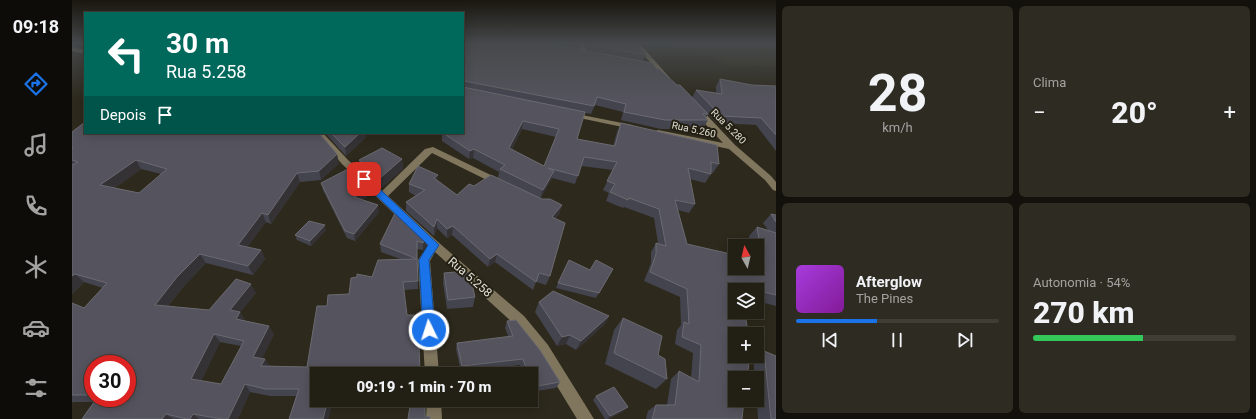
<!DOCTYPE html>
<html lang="pt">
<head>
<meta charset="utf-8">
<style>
  :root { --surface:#221f15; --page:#2e2c22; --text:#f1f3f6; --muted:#a2a2a0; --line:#3f3d34; --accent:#1a73e8 }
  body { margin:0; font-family:Roboto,sans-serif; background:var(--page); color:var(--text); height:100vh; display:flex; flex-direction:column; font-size:15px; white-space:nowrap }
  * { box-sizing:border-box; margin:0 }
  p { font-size:13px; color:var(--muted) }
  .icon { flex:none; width:22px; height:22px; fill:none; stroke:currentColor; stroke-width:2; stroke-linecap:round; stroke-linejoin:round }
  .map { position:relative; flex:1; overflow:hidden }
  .side { display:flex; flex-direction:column; gap:6px; padding:6px; background:#13110c; width:480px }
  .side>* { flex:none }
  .banner { position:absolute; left:12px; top:12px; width:380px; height:122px; border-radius:0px; box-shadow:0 2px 10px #0003,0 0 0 1px var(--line); background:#00695c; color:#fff; overflow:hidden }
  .needle { width:26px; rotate:352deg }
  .tools { position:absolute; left:656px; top:239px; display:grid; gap:8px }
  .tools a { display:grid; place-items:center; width:36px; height:36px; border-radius:0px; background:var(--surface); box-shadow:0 2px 10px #0003,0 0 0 1px var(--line); font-size:20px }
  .speed { position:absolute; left:12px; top:355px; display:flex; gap:8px; font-size:20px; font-weight:700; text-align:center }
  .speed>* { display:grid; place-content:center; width:52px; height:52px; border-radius:50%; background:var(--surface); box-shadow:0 2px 10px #0003,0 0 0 1px var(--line); line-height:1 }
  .speed .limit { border:6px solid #d22; background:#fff; color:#111 }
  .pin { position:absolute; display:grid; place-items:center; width:34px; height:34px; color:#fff; margin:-17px; border-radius:8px; box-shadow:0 2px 6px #0006 }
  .me { position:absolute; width:44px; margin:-22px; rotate:356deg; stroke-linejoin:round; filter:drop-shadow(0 0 3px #0008) }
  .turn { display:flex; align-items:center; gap:14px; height:84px; padding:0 16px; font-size:18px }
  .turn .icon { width:52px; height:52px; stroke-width:2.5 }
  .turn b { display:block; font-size:28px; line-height:34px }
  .then { display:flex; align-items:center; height:38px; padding:0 16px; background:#0003; gap:8px; font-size:15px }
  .big { font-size:30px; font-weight:800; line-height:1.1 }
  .side .widget { flex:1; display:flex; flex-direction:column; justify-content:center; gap:6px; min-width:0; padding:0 14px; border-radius:6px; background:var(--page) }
  .side .dial { align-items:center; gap:0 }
  .dial b { font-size:52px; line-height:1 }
  .song { display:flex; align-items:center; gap:12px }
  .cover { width:48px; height:48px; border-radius:6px; background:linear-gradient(135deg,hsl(280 70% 55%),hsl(290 70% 35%)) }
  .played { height:4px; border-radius:2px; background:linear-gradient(90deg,var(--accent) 40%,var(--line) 40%) }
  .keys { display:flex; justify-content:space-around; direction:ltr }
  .heat { display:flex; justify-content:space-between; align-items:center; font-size:22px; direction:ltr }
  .charge { height:6px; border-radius:3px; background:linear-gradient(90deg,#34c759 54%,var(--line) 0) }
  .side .tiles { flex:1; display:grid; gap:6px; grid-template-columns:repeat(2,1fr) }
  .trip { position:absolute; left:238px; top:367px; width:228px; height:40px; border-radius:0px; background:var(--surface); box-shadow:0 2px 10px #0003,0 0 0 1px var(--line); font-weight:800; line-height:40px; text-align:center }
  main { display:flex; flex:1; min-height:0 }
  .menu { display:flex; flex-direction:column; width:72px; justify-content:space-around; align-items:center; background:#0e0c08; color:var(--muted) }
  .menu .icon { width:28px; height:28px }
  .menu .active { color:var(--accent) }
  .menu b { font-size:18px; color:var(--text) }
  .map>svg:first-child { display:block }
  .built { fill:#352f1b }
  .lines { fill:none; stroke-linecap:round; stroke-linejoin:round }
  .minor { fill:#80765e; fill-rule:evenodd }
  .wall { fill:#44444f; fill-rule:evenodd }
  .shaded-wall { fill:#343235 }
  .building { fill:#55545e; stroke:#6b6a70; fill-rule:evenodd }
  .route { fill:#1a73e8; stroke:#114b97 }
  .labels { text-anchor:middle; stroke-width:4; stroke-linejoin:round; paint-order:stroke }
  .far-street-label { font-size:10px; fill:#e1dfd6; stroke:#231f12 }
  .street-label { font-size:12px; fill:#e1dfd6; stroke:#231f12 }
</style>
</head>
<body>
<main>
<nav class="menu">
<b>09:18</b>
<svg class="icon active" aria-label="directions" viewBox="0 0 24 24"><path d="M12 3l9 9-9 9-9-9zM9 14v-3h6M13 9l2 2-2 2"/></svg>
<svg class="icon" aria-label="music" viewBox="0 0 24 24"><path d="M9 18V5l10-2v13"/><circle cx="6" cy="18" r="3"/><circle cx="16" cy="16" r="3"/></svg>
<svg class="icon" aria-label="phone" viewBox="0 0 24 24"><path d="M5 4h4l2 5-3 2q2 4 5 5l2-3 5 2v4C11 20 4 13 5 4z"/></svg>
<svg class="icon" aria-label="climate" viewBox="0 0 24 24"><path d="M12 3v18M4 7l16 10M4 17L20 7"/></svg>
<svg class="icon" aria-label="car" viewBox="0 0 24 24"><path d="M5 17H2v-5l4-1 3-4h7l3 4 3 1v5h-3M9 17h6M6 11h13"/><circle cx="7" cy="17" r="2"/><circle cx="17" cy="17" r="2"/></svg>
<svg class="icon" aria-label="filters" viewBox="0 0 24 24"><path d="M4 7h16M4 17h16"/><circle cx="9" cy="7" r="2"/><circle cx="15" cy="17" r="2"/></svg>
</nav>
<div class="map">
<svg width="704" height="419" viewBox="0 0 704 419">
  <rect width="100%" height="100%" fill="#2d291c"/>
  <polygon class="built" points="599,43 704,43 704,67 654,65 634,51 604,49"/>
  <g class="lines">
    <g class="minor">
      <polygon points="505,43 511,43 517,56 516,57 512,57"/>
      <polygon points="561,43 567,43 598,78 598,80 594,80"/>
      <polygon points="0,47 13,50 13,54 0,51"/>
      <polygon points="624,110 630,110 663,145 699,176 704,182 704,191 701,190 693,180 657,149 586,134 582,132 586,130 651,143 624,114"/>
      <polygon points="495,112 560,125 564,127 560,129 498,116 494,114"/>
      <polygon points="243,133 251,133 276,160 310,191 353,149 361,147 431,181 433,183 431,185 425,185 360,153 316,196 366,242 452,316 476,345 522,419 505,419 466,355 442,324 363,252 358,261 367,374 353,374 346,260 356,246 270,164"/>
      <polygon points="355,400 369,400 370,419 354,419"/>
    </g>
  </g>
  <g class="wall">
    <path d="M391,43H509V44L508,50L516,51L512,43H564L574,55L571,61L585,69L620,98L624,90L644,93V86L648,79L680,85L704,86V151L684,125L645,123L636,114L634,118L636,120L631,129H589L549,120L551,112L523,105L519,114L513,113L505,139L541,146L545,132L549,123L647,164L641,173L639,172V174L633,183L618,179L623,204L617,213L606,210L615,244L685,268V246H678L677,236L685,227L696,230L691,223L699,214L704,215V306L685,301V290H663L670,419H574L576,411L584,405H595L599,379L607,371L619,378L621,353L603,344L605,330L609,325L608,297L572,281L579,263V252L584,243H586L582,218L552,207L551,208L534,201L537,193L531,190L541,170L509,166L503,184L480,178L468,199L426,178L427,172L401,158L397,159L370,141V133H391ZM450,129L484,137L472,166L440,149Z"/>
    <path d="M0,132L267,163L249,180L228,182L199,224L194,222L175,247L189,250L193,259L181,275L134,263L112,286L96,306L137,310L184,293L168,312L173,321L202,334L190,358L198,366L235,367L255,306L277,294L300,277L328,259L309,252L308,244L354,239V246L351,250L345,249L346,289L332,290L245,374V400H265L263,406L260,405L256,419H217L224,396H198L178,392L166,419H10L22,402H1L0,403V303L12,308L31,288L12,282L0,294ZM69,169L89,174L67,193L43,188ZM148,342L169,346L149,384L129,381ZM21,364L55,398H21Z"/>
    <polygon points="253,133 294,133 294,137 274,156"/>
    <polygon points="330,159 331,169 309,188 289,170 287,160"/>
    <polygon points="366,181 385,195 402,186 470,199 490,205 487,214 484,218 478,276 474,285 464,282 461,290 423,262 416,267 380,235 375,238 365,228 362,236 334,211 334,202 344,196 337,192 337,184"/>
    <polygon points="249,183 299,194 290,200 307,212 283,241 275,238 251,190"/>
    <polygon points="254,230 239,246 225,240 223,235"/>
    <polygon points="541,269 524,298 484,288 486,283 518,270"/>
    <polygon points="372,273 403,297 401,307 375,309 371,283"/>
    <polygon points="467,302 537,316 532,325 504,350 494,344 485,346 463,312"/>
    <polygon points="551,318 586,355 595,379 584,389 533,364 542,330"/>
    <polygon points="435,321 488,382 484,388 459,392 459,374 451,374 448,365 389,372 384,349 385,343 436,336 433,328"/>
    <polygon points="692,351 704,419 686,419 685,400 685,378 683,378 681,358"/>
    <polygon points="524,396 552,411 536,419 533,419 521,400"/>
  </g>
  <g class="shaded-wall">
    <polygon points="451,121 450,129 436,157 437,148"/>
    <polygon points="288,133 294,133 294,137 274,156 273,147"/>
    <polygon points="402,149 401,158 397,159 398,151"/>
    <polygon points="265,154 267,163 249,180 247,171"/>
    <polygon points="330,159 331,169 309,188 308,178"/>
    <polygon points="64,160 69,169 35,194 28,185"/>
    <polygon points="482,171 479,179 468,199 471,190"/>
    <polygon points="225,173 228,182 199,224 196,215"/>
    <polygon points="366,175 365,184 362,178"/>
    <polygon points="299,187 299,194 284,204 282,197"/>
    <polygon points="306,205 307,212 283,241 282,234"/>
    <polygon points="490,205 487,214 477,226 480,217"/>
    <polygon points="190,213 194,222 170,253 166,245"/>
    <polygon points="365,219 365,228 362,236 362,227"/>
    <polygon points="253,225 254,230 239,246 238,241"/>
    <polygon points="381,226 380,235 375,238 375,229"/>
    <polygon points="354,239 354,246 351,250 351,243"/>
    <polygon points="189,250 193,259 181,275 176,266"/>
    <polygon points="128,254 134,263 112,286 90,313 83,305 105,277"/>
    <polygon points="425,254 423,262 416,267 418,259"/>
    <polygon points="3,274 12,282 0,294 0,276"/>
    <polygon points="179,284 184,293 163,319 158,310"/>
    <polygon points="168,312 173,321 164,319"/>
    <polygon points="537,316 532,325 504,350 509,341"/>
    <polygon points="197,326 202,334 187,364 181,357"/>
    <polygon points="142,334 148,342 127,386 119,379"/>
    <polygon points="498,335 494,344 485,346 490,337"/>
    <polygon points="193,359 198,366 189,366"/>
    <polygon points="173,384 178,392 166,419 156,419"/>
    <polygon points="256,400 257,400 260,405 256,419 251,419"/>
    <polygon points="261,400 265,400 263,406"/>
    <polygon points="556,407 552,411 535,419 538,416"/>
    <polygon points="94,414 101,419 90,419"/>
    <polygon points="121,414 127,419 118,419"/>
  </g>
  <g class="building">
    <polygon points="391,43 471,43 580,63 585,69 587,69 605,85 608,85 636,114 631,114 636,120 593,120 552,112 554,104 525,97 522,106 392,81 391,81"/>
    <polygon points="518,43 564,43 574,55 519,45"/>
    <polygon points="648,79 680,85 704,86 704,135 689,118 649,116 624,90 650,94"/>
    <path d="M391,87L513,112L505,139L543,146L549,123L645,145L647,164L639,162V174L616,168L623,204L603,200L615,244L663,255V268H685V259L690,260L685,227L704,233V295L668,286L669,290H663V312H673L676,334H663V356H678L675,378H663V400H672L670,419H580L584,405H603L607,371L627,382L629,345L610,337L612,322L617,324L615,289L578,272L584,254V243L594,246L587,209L557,198L556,200L538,192L543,184L535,181L545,162L512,157L506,176L476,168L482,171L471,190L428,169L433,165L402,149L398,151L371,133H391ZM451,121L487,129L472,166L437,148Z"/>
    <path d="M13,122V133H247L265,154L247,171L225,173L196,215L190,213L166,245L189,250L176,266L128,254L105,277L83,305L137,310L164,279L179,284L158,310L168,312L164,319L197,326L181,357L193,359L189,366L235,367L245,306H255L256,295L277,294L279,278L285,277V274L300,277L306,260L345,259L346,281L331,282L335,315H346L348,374H245V400H256L251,419H217L227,389H193L173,384L156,419H150L121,414L118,419H115L94,414L90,419H10L25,398H55V364H21V395H0V303L12,308L35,283L3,274L0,276V165L6,162L0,160V148H1L0,147V132ZM64,160L95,169L67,193L28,185ZM142,334L172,341L149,384L119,379Z"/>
    <polygon points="259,133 288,133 273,147"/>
    <polygon points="310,148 330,159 308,178 287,160"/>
    <polygon points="346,166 366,175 362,178 385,195 397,184 402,186 419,175 470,199 478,199 490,205 480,217 493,223 478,276 467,273 464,282 425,254 418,259 381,226 375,229 365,219 362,227 334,202 353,190 337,184"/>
    <polygon points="278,168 299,187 282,197 306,205 282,234 273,231 249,183"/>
    <polygon points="324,211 354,239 351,243 345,241 345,259 308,244"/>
    <polygon points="699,214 704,215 704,222"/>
    <polygon points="237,221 253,225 238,241 223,235"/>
    <polygon points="497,260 518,270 524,260 541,269 527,293 486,283"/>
    <polygon points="394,271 398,275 403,297 376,300 372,273"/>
    <polygon points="481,291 537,316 509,341 498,335 490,337 467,302"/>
    <polygon points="551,318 590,336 586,355 593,359 595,379 542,353"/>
    <polygon points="444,320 468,350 488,382 460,387 459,383 459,374 456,374 451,359 390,366 385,343 441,336 435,321"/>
    <polygon points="692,351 704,356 704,419 699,419"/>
    <polygon points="542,387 556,407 538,416 524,396"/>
    <polygon points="338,406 353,407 353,416 358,417 358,419 336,419"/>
  </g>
  <linearGradient id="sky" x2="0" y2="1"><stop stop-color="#19170f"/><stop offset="0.43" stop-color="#46494b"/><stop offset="1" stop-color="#46494b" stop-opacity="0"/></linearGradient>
  <rect width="704" height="101" fill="url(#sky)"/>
  <polygon class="route" points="292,176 295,177 367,245 357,260 363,330 362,334 357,336 353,334 351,330 347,260 356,245 289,181 288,179"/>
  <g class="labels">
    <g class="far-street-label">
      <text transform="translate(657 126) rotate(45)" y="4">Rua 5.280</text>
      <text transform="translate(622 129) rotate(12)" y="4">Rua 5.260</text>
    </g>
    <g class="street-label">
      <text transform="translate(398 277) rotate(41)" y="4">Rua 5.258</text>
    </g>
  </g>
</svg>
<div class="tools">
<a><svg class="needle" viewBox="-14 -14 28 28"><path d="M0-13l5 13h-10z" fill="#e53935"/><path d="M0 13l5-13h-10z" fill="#a2a2a0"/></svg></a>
<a><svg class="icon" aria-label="layers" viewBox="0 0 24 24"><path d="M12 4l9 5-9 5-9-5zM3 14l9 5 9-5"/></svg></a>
<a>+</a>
<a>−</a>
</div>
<div class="speed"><div class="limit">30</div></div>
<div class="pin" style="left:292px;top:179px;background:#d93025"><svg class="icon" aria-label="arrive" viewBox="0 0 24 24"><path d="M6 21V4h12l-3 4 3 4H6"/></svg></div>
<svg class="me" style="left:357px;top:330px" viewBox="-20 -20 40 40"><circle r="17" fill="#1a73e8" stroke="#fff" stroke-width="3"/><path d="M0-11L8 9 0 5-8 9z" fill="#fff"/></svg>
<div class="trip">09:19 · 1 min · 70 m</div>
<div class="banner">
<div class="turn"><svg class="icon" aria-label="left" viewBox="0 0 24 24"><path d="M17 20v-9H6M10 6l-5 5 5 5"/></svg><div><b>30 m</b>Rua 5.258</div></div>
<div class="then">Depois<svg class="icon" aria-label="arrive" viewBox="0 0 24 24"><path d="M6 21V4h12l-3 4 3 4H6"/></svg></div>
</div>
</div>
<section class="side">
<div class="tiles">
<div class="widget dial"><b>28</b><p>km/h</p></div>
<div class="widget"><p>Clima</p>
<div class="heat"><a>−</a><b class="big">20°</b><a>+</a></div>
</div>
<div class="widget">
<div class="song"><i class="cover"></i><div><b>Afterglow</b><p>The Pines</p></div></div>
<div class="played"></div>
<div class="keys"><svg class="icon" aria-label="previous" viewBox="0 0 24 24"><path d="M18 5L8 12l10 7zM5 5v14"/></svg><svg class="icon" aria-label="pause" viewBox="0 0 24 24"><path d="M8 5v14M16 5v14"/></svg><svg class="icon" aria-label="next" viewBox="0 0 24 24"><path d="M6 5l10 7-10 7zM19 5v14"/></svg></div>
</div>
<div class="widget"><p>Autonomia · 54%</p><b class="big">270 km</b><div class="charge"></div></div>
</div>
</section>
</main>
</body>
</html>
